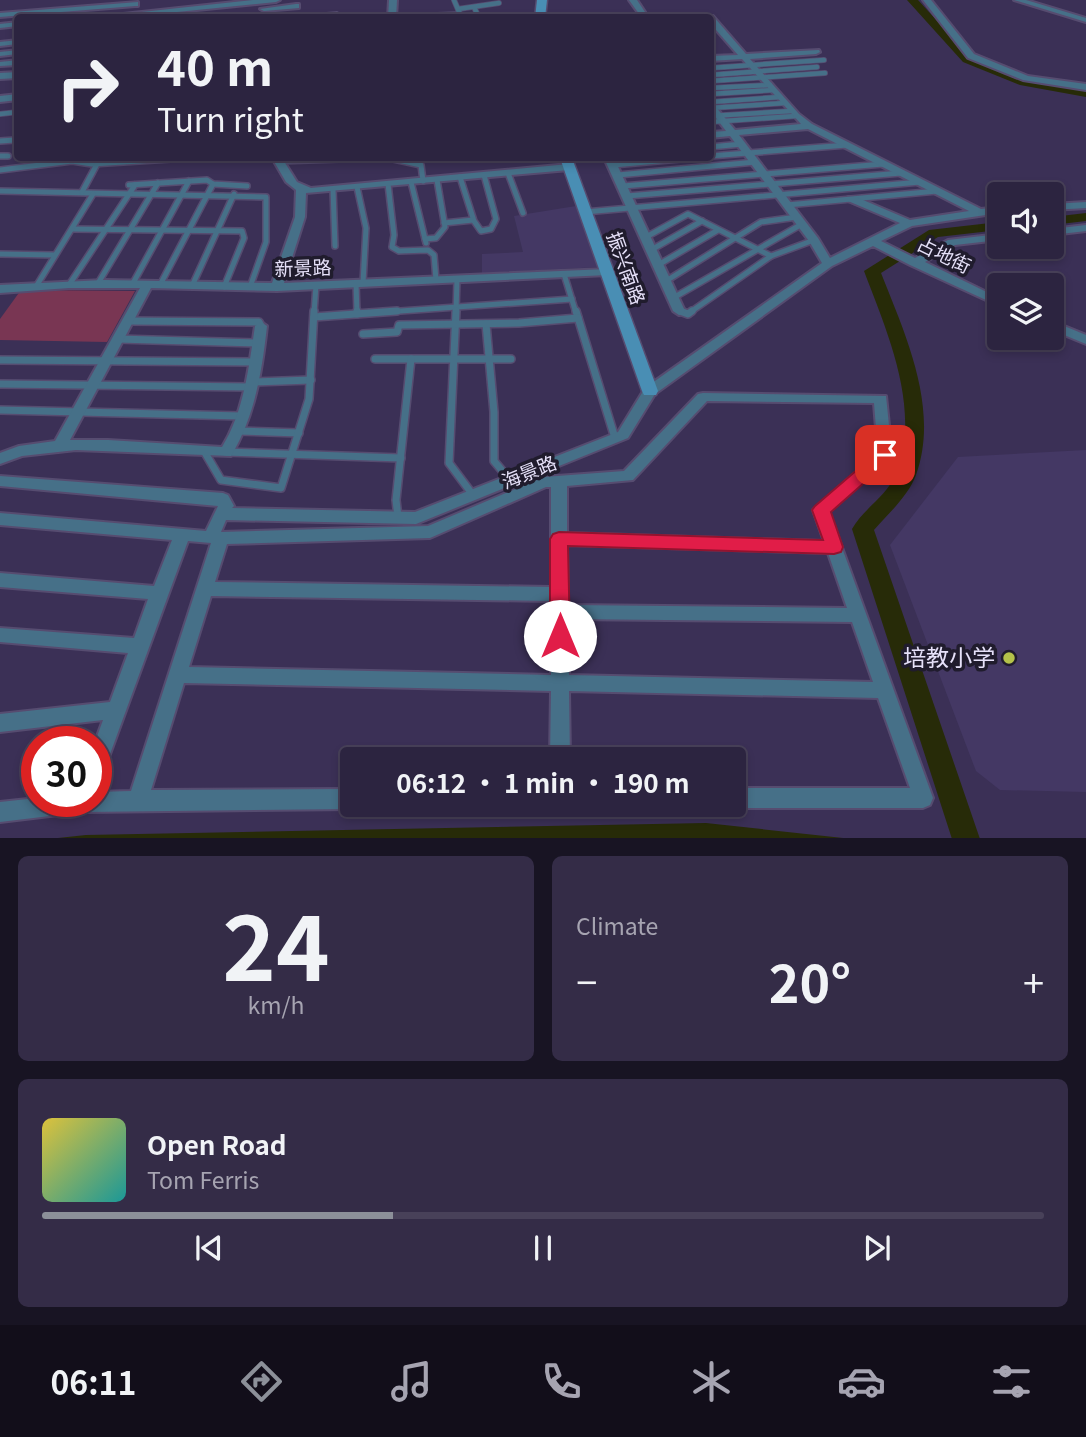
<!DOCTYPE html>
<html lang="en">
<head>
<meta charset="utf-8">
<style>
  :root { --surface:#2c2440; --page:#342c47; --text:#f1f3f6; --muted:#a6a4b1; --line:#484159; --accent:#8c9099 }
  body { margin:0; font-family:Georgia,"Noto Sans SC",serif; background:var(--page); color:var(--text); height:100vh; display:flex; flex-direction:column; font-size:26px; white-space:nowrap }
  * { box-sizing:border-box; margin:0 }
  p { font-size:23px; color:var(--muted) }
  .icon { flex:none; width:38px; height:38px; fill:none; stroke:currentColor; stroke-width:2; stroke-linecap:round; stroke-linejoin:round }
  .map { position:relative; height:838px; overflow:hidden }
  .drawer { display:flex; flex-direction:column; gap:18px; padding:18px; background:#181423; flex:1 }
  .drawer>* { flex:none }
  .top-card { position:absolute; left:14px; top:14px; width:700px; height:147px; border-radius:7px; box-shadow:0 4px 10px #0003,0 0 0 2px var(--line); background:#2c2440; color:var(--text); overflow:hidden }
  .tools { position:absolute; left:987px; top:182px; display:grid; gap:14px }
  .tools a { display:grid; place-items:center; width:77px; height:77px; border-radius:7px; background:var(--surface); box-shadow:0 4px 10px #0003,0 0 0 2px var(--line); font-size:35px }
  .speed { position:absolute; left:21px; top:726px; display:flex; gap:14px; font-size:35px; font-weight:700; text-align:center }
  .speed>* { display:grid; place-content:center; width:91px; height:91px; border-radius:50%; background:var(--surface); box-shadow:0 4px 10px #0003,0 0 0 2px var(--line); line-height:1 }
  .speed .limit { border:10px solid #d22; background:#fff; color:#111 }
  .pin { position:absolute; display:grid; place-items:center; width:60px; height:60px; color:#fff; margin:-30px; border-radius:14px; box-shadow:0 4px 10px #0006 }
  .me { position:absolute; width:77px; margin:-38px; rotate:0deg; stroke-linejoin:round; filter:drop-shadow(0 0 5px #0008) }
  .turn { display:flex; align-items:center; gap:24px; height:147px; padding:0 28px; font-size:32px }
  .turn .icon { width:91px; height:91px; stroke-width:2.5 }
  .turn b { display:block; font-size:49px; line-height:60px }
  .big { font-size:52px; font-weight:700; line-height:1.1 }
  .drawer .tile { flex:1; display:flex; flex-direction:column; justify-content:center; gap:10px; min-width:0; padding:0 24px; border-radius:10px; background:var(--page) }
  .drawer .dial { align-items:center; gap:0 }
  .dial b { font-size:91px; line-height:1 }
  .song { display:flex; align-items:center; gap:21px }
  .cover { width:84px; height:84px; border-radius:10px; background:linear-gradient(135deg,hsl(50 70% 55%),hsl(180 70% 35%)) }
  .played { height:7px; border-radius:4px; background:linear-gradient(90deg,var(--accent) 35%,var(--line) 35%) }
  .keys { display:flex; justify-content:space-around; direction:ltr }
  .heat { display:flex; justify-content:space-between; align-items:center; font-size:38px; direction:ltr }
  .drawer .tiles { flex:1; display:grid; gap:18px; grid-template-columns:1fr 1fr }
  .tile:last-child { grid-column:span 2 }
  .trip { position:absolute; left:340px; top:747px; width:406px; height:70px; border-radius:7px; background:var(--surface); box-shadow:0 4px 10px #0003,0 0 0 2px var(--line); font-weight:700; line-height:70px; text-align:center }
  .dock { display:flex; height:112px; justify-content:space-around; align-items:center; background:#120e1a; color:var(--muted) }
  .dock .icon { width:49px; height:49px }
  .dock .on { color:var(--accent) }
  .dock b { font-size:32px; color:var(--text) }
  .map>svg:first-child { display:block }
  .built { fill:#443864 }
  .green { fill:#793653 }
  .water { fill:#272b08 }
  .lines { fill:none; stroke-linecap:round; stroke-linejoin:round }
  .canal { fill:#272b08; fill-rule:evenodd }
  .lane-far2-casing { stroke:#564c70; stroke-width:6 }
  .lane-far1-casing { stroke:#564c70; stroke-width:8 }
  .lane-casing { stroke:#564c70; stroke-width:10 }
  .street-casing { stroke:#564c70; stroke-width:4 }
  .secondary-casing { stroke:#564c70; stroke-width:3 }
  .lane-far2 { stroke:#467088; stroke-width:4.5 }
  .lane-far1 { stroke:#467088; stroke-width:5 }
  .lane { stroke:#467088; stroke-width:7 }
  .street { fill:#467088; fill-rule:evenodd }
  .secondary { fill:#498eb4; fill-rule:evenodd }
  .route { fill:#e11d48; stroke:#92132f; stroke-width:2 }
  .poi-dot { fill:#b4c24a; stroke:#201c2d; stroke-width:2.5 }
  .labels { text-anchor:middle; stroke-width:7; stroke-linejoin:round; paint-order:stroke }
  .street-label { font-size:19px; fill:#e6e1f9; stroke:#201c2d }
  .near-poi-label { font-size:23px; fill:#e6e1f9; stroke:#201c2d; text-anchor:end }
</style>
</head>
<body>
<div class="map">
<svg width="1086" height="839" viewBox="0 0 1086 839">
  <rect width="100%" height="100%" fill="#3b3056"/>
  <g class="built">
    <polygon points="576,206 600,267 482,273 482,254 523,252 514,216"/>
    <polygon points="1086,450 1086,792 1000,790 976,771 890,545 958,457"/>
  </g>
  <polygon class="green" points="21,290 135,291 107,342 0,340 0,319"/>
  <polygon class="water" points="706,823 843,838 58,838 86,835"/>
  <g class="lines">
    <g class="canal">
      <polygon points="907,0 918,0 971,58 1027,79 1086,89 1086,97 1020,85 963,62"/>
      <polygon points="1086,213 1086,221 1052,225 1052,217"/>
      <path d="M999,222V230L938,237L881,273C905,334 940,408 916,475C908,496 889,513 874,530L980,839H952L852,529C863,509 887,496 896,474C922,409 887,332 864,271L929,230Z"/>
    </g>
    <g class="lane-far2-casing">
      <g id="lane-far2">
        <polyline points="454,0 460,14"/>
        <polyline points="474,7 479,18"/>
        <polyline points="458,9 499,3"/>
        <polyline points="392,17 460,14"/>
        <polyline points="710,68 824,60"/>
        <polyline points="710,75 817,67"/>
        <polyline points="710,81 825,73"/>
        <polyline points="710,88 770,85"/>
        <polyline points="710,94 774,90"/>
        <polyline points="710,102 780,97"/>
        <polyline points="710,108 785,103"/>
        <polyline points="0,114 18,112"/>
        <polyline points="710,116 792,111"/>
        <polyline points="710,122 796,116"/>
      </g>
    </g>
    <g class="lane-far1-casing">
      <g id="lane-far1">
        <polyline points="0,141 15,140"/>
        <polyline points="710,147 742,144"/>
        <polyline points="0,156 8,156"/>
        <polyline points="710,156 847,145"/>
        <polyline points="389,158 421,165 423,181"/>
        <polyline points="279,161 369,158"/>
        <polyline points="613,165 691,158"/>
        <polyline points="0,170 72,161 92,164 186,158"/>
        <polyline points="508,173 523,213"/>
        <polyline points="618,175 755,162"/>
        <polyline points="460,177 474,221 481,231 491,229 496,219 484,175"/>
        <polyline points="411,182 426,243"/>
        <polyline points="388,184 394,235 392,247 399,251 428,250 434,255 436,280"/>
        <polyline points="129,185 207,180 213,184 247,186"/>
        <polyline points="623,186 883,164"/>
        <polyline points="357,187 366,228 363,283"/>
        <polyline points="333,189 335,246"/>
        <polyline points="0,191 266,197 266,242 250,287"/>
        <polyline points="82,192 97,164"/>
        <polyline points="627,196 901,173"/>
        <polyline points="787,205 937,191"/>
        <polyline points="585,212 920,182"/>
        <polyline points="444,223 473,220"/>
        <polyline points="72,229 242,231 244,238 224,287"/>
        <polyline points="646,237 688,214 771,256"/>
        <polyline points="425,239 436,238 445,227 437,180"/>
        <polyline points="651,250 702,221"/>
        <polyline points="0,254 55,255"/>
        <polyline points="658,265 718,230"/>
        <polyline points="564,274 576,313"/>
        <polyline points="666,281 761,222 797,217"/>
        <polyline points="356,283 357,313"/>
        <polyline points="37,285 93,194"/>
        <polyline points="69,285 135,185"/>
        <polyline points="97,285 158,183"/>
        <polyline points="132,285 189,181"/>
        <polyline points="160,285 213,184"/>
        <polyline points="192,286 234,194"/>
        <polyline points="673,298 802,224"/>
        <polyline points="679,311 685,313"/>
        <polyline points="314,313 316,285"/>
        <polyline points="372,313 572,299"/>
        <polyline points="456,313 457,279"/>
        <polyline points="689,313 771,256 814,240"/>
      </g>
    </g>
    <g class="lane-casing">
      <g id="lane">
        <polyline points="357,311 357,314"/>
        <polyline points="456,311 449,463 473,495"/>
        <polyline points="576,311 615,438"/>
        <polyline points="680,311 688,314 692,311"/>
        <polyline points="314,317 397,311"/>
        <polyline points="128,321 259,322 261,326"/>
        <polyline points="486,324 494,412 494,461 510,480"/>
        <polyline points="363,334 397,332 399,325 519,323 578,318"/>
        <polyline points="118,339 259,343"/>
        <polyline points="375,359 511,359"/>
        <polyline points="0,360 256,362"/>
        <polyline points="252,382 311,380"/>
        <polyline points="0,384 250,387"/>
        <polyline points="0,410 241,416"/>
        <polyline points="237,431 299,433"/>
        <polyline points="204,451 221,480 281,488 309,399 314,311"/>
        <polyline points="226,452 401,458"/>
        <polyline points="398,517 396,500 411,359"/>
      </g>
    </g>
    <g class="street-casing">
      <g id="street">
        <polygon points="253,0 280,0 276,2 118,18 86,18"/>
        <polygon points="389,0 397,0 396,18 388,18"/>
        <polygon points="629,0 637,0 649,18 642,18"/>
        <polygon points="923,0 931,0 974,54 1028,76 1086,84 1086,90 1023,80 968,58"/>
        <polygon points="1014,0 1026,0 1086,18 1086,22"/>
        <polygon points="138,2 138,6 135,6 0,17 0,13"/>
        <polygon points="296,4 299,4 299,8 264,11 260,9"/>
        <polygon points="337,13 341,18 302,18 305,16"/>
        <path d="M707,16H713L746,54L819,50L820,52L816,54L750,59L799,114L812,124L981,209L999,207V213L912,226L881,241L915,258L948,240L999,234V240L955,245L925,262L999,298V306L910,265L873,246L832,266L655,394L628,438L416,524L226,520L221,532L428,526L544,477L624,471L698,394L703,393L886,396L892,455L829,512L933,798L930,805L923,808H733L726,805H733V788H910L878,698L569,691L570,760H550L551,691L184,683L151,790L352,789V805L359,806L352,809L83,812L0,822V802L37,798V802H96V792L131,791L211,543L188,541L106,765L103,771L96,774L95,742L103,720L0,732V714L110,702L128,653L0,642V628L134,638L148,599L0,587V573L154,586L172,540L0,525V513L206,531L218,506L0,486V476L223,493L228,495L234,506L232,508L415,512L618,432L645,388L822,263L809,241L730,136L710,138V132L726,131L710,110V100L735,130L801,124L742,59L710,61V56L738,55L710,23V18ZM808,129L969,211L910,220L856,197H848V201L900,223L830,258L818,238L739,135ZM707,401L874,403L878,453L813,510L824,541L567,533V486L633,480ZM546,487H551V587L215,582L227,544L430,538ZM567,545L828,553L847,608L568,605ZM211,596L551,601V675L189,667ZM568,619L852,622L873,682L569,675Z"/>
        <polygon points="18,22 18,26 0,28 0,24"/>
        <polygon points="18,40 18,44 0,46 0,42"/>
        <polygon points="18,50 18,54 0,56 0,52"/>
        <polygon points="18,60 18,65 0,66 0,62"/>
        <polygon points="18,72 18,78 0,79 0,73"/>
        <polygon points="18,94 18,100 0,102 0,96"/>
        <path d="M272,158H282L297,182L311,188L569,164L574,167L569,170L306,193L305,217L284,283L607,269L613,272L607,275L277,291L151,288L70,440H108L222,447C244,412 249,366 255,326L261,322L267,326C262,371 255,416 231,456L76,450L22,456L0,464V453L19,446L55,441L140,288H69L0,293V285L104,280L272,283L295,217L296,190L286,182Z"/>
        <polygon points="604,158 614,158 685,311 683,314 679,315 673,311"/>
        <polygon points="1086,202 1086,208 1052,210 1052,204"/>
        <polygon points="1086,225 1086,231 1052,235 1052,229"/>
        <polygon points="1052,321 1086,335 1086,344 1052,330"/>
      </g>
    </g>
    <g class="secondary-casing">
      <g id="secondary">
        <polygon points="537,0 547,0 545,18 535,18"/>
        <polygon points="560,158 572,158 658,391 656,395 644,395 642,391"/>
      </g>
    </g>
    <use href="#lane-far2" class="lane-far2"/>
    <use href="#lane-far1" class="lane-far1"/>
    <use href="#lane" class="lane"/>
    <use href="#street" class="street"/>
    <use href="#secondary" class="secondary"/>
  </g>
  <polygon class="route" points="885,449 894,455 891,459 831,512 843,547 841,552 834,554 568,546 570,636 567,642 560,644 553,642 550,636 550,539 553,534 559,532 823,540 812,510 815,506 879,451"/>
  <circle class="poi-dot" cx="1009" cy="658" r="7"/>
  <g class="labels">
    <g class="street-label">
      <text transform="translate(944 255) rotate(26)" y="7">占地街</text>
      <text transform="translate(303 268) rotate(-2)" y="7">新景路</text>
      <text transform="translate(626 268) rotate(70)" y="7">振兴南路</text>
      <text transform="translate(529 472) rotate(-22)" y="7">海景路</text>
    </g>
    <g class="near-poi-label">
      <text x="995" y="666">培教小学</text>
    </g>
  </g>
</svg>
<div class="tools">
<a><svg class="icon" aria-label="sound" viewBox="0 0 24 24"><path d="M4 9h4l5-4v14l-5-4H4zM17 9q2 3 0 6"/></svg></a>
<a><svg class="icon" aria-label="layers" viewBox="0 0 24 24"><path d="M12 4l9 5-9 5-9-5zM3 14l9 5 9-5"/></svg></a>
</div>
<div class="speed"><div class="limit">30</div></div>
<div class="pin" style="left:885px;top:455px;background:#d93025"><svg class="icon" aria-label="arrive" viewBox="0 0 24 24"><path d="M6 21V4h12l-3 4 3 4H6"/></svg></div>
<svg class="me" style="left:560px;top:636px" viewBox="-20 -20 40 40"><circle r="19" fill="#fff"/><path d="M0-13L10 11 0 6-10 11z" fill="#e11d48"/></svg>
<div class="trip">06:12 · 1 min · 190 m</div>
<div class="top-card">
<div class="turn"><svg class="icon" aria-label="right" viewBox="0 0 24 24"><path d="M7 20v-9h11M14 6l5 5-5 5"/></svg><div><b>40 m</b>Turn right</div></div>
</div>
</div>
<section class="drawer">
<div class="tiles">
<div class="tile dial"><b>24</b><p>km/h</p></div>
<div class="tile"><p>Climate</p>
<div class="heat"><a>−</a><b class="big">20°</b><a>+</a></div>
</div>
<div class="tile">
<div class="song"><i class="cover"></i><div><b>Open Road</b><p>Tom Ferris</p></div></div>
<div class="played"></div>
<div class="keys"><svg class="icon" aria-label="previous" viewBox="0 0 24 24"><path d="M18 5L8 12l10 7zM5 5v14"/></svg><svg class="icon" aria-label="pause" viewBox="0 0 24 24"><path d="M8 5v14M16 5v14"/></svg><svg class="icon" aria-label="next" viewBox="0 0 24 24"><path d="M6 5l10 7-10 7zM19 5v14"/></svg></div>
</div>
</div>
</section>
<nav class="dock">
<b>06:11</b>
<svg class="icon on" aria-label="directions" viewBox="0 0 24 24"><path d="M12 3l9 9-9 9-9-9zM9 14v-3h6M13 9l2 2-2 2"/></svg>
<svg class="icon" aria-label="music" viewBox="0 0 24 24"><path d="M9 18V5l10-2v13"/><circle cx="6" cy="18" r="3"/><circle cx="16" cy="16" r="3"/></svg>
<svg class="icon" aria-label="phone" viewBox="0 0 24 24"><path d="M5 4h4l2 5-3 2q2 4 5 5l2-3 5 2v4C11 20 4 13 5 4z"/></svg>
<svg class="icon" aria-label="climate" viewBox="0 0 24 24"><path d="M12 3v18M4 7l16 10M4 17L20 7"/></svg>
<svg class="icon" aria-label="car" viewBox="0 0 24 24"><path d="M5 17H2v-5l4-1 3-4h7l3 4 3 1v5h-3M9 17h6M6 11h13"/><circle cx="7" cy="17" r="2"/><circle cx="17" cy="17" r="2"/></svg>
<svg class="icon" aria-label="filters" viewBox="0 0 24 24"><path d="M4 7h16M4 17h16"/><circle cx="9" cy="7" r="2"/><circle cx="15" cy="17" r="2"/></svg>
</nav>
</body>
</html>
